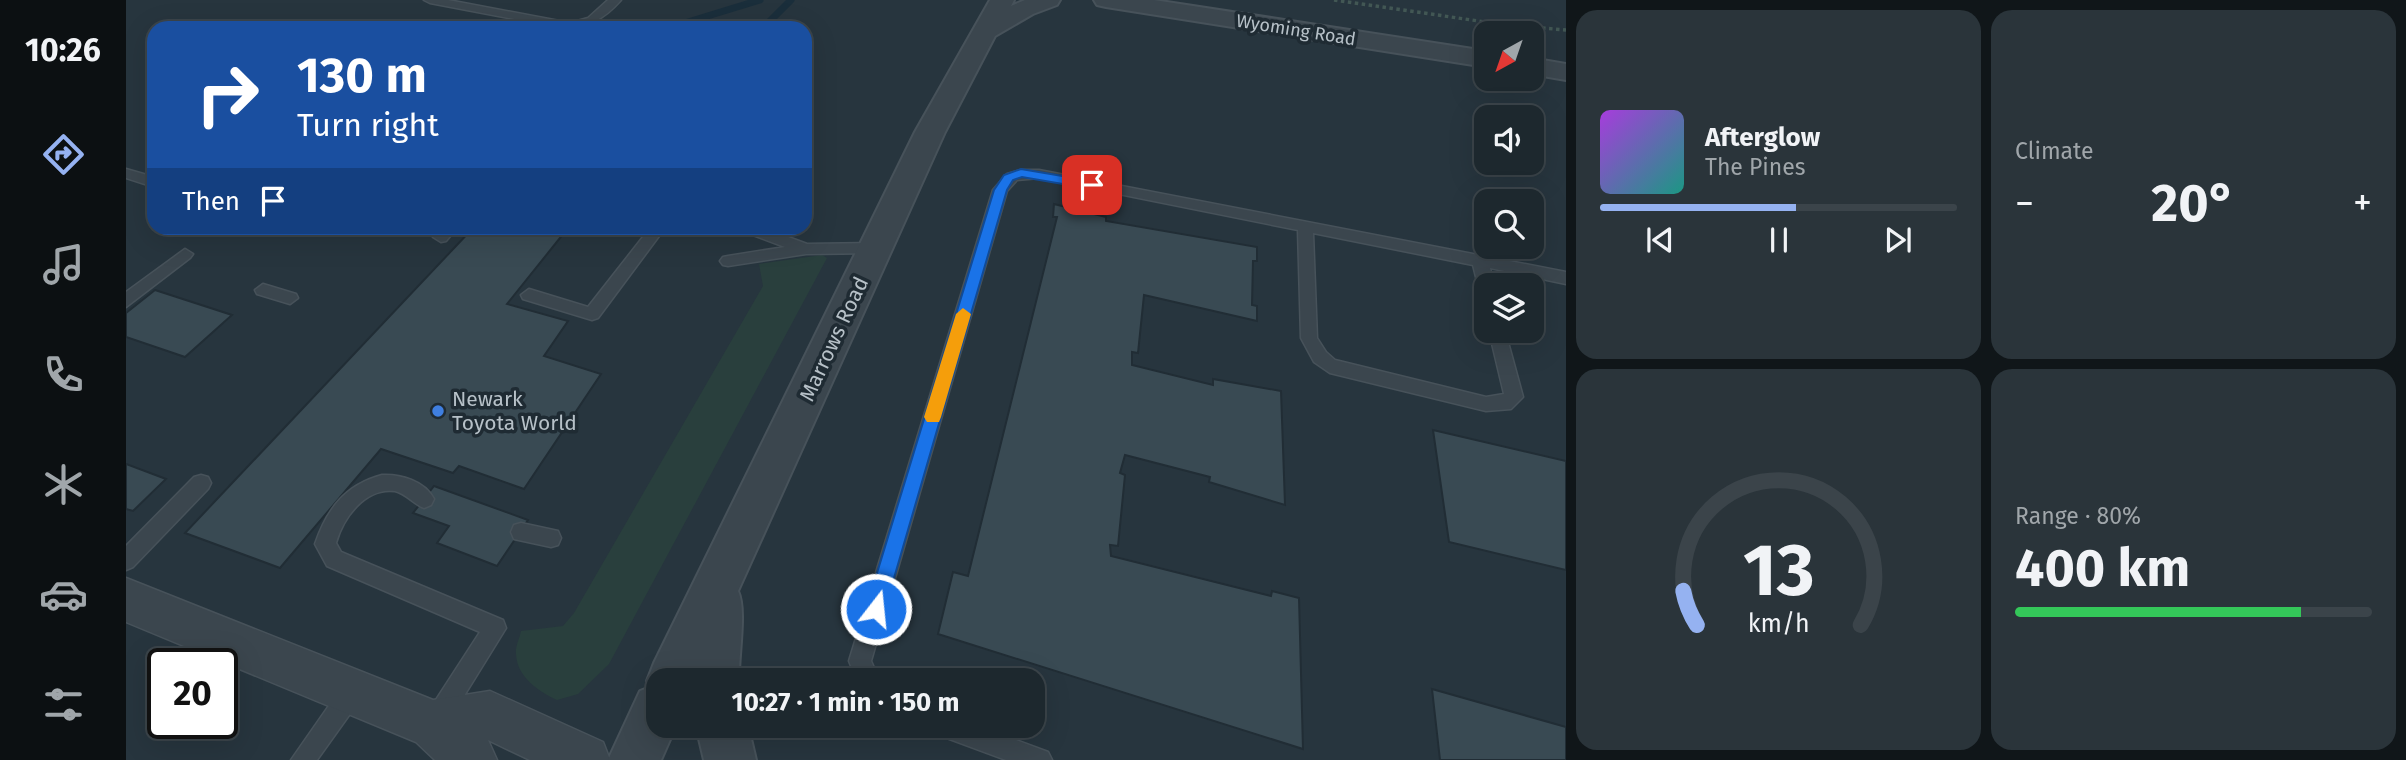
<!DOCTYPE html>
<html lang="en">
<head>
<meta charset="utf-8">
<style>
  :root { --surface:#1d282e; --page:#2a343a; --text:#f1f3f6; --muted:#a0a6aa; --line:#3b444a; --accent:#95b2f1 }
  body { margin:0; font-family:"Fira Sans",sans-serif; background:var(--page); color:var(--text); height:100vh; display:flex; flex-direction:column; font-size:26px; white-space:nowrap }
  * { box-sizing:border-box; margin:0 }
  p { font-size:23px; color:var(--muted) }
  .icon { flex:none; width:38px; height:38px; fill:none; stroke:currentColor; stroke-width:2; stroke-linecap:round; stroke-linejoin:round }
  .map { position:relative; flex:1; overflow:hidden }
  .side { display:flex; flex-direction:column; gap:10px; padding:10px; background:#101619; width:840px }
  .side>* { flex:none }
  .guide { position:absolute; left:21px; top:21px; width:665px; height:214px; border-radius:21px; box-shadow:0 7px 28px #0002,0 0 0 2px var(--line); background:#1a4fa0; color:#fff; overflow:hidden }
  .needle { width:46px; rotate:220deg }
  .fabs { position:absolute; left:1348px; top:21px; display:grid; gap:14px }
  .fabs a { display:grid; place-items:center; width:70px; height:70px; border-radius:14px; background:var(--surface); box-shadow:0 7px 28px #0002,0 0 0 2px var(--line); font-size:35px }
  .speed { position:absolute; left:21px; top:648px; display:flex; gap:14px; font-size:35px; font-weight:700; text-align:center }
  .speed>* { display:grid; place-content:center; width:91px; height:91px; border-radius:50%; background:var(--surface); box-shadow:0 7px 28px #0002,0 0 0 2px var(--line); line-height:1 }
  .speed .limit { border:4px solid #111; border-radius:10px; background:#fff; color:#111 }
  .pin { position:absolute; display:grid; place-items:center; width:60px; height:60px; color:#fff; margin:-30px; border-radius:14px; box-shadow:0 4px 10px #0006 }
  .me { position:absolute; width:77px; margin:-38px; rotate:16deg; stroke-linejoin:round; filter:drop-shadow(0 0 5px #0008) }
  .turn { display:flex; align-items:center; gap:24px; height:147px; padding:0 35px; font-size:32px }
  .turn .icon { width:91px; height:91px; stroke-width:2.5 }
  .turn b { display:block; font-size:49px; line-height:60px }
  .then { display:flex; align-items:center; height:66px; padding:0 35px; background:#0003; gap:14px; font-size:26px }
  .big { font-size:52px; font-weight:700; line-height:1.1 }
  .side .widget { flex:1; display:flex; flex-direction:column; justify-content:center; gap:10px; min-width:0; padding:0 24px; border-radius:21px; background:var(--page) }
  .side .dial { align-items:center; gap:0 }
  .dial svg { height:182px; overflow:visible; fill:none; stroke:var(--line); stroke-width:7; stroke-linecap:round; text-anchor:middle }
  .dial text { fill:var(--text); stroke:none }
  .song { display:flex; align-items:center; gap:21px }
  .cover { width:84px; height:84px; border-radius:10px; background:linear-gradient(135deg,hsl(280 70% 55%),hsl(170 70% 35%)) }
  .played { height:7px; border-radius:4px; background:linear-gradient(90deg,var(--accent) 55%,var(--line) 55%) }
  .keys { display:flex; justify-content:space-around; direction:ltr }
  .heat { display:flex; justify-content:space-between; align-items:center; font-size:38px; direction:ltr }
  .charge { height:10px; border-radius:5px; background:linear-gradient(90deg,#34c759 80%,var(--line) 0) }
  .side .tiles { flex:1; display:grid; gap:10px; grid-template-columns:repeat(2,1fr) }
  .trip { position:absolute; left:520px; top:668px; width:399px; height:70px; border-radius:21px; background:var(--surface); box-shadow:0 7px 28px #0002,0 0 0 2px var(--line); font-weight:700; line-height:70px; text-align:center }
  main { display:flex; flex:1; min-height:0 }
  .tab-bar { display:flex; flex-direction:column; width:126px; justify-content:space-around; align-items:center; background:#0c1012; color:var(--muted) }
  .tab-bar .icon { width:49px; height:49px }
  .tab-bar .active { color:var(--accent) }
  .tab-bar b { font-size:32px; color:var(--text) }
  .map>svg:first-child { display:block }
  .green { fill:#293f3d }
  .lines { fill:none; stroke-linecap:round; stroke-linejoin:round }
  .stream { stroke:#1a2e3b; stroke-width:7 }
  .building { fill:#394a53; stroke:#212d35; stroke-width:2 }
  .service-casing { stroke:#47525a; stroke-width:3 }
  .minor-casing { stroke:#47525a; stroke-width:3 }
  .tertiary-casing { stroke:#47525a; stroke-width:4 }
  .path { stroke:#425754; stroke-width:3.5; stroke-dasharray:3.5 3.5; stroke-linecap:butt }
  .service { fill:#3b464e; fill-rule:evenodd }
  .minor { fill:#3b464e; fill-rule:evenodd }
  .tertiary { fill:#3b464e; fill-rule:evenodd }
  .route { fill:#1a73e8; stroke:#114b97; stroke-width:2 }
  .slow { fill:#f59e0b }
  .shop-dot { fill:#3f7fe0; stroke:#1f2b33; stroke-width:2.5 }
  .labels { text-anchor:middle; stroke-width:7; stroke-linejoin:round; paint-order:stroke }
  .far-street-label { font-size:18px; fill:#b7c1c8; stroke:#1f2b33 }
  .street-label { font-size:21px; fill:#b7c1c8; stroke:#1f2b33 }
  .poi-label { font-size:21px; fill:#b7c1c8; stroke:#1f2b33; text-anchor:start }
</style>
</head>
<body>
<main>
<nav class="tab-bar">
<b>10:26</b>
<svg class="icon active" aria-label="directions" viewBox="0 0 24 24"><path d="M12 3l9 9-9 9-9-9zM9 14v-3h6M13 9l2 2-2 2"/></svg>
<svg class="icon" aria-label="music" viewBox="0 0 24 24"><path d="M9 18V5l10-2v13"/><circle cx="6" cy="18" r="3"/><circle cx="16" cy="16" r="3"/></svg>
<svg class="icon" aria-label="phone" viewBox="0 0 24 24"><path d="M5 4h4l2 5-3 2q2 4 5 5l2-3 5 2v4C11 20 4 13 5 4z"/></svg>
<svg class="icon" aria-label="climate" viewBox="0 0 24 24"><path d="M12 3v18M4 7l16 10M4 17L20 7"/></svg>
<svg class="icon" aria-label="car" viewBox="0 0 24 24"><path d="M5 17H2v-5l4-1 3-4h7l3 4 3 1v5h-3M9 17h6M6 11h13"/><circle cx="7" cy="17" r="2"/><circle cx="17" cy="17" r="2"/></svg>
<svg class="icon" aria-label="filters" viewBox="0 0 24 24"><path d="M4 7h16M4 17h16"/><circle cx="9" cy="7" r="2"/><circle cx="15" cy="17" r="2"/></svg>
</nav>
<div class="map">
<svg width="1440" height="760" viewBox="0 0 1440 760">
  <rect width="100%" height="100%" fill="#27353e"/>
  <path class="green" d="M696,255L701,258L483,664L452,694L431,700C412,691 391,677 390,654C389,647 394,637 395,631L437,626L448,613L637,286L633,264Z"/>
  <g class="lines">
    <g class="stream">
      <polyline points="562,22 634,0"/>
      <polyline points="637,28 665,0"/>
    </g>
  </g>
  <g class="building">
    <polygon points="928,204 980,217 980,221 1131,247 1131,261 1127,261 1126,305 1131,306 1131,321 1018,295 1012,353 1006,352 1006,365 1087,385 1087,379 1155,391 1159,505 1083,482 1084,477 999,455 994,473 999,475 992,546 984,545 985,556 1145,596 1146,591 1173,598 1177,749 812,634 827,572 842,576 931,217 927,217"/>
    <polygon points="347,228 442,228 381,304 442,321 418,356 475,374 398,489 333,466 327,473 255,449 154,568 59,533"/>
    <polygon points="29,290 106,315 59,357 0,337 0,313"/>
    <polygon points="1307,430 1440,461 1440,570 1323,542"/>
    <polygon points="0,464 40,479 7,511 0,509"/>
    <polygon points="308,486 402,520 371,566 311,543 323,526 287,513"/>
    <polygon points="1306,689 1440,727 1440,760 1314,760"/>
  </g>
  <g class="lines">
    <g class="service-casing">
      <g id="service">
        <path d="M298,0H322L444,23L462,18L482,0H495C478,19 462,28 436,28L304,3Z"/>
        <polygon points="0,169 28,177 28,187 0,178"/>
        <polygon points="895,170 913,170 1440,272 1440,284 1364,268 1368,285 1360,285 1360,291 1352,285 1347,265 1187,233 1191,338 1200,352 1209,360 1360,397 1378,394 1363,331 1379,331 1397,397 1385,409 1360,411 1204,373 1188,362 1175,338 1172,230 913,178 891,180 881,191 745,661 754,681 731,681 723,661 867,190 881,174"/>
        <polygon points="316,228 331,228 320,241 315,242 307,237"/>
        <polygon points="524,228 539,228 472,318 466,320 397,299 395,295 403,289 462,307"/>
        <polygon points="617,228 638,228 681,244 751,243 759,248 751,253 680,254 602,266 597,265 594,261 597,257 602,256 659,247 619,232"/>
        <polygon points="59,249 67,254 64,258 0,307 0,292"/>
        <polygon points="137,284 170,294 172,298 164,304 131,294 129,290"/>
        <polygon points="75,475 82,477 85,483 82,489 7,567 0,570 0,546 68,477"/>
        <path d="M256,475C274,474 299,481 308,499L305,505L298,508C288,504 279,493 269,491C239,487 217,518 210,543L215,552L377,620L380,628L320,725L312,729L304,725L300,717L304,709L354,632L201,566L189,544C201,509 219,485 256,475Z"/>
        <polygon points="395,523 432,531 435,538 432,545 425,547 388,539 385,532 388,525"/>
        <polygon points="226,681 234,684 237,692 234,700 191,760 165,760 218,684"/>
        <polygon points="806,726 852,726 922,752 926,760 880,760 810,734"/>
      </g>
    </g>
    <g class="minor-casing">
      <polygon id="minor" points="0,578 307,700 364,691 477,742 484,760 404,760 362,740 371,760 309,760 290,742 0,622"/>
    </g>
    <g class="tertiary-casing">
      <g id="tertiary">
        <path d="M864,0H888L885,6L899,0H934L931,5L907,14L869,36L819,132L612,591C621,610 612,656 613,681H532V726H550L535,760H482L514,691L524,687L521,681L528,663L789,132Z"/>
        <polygon points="968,0 1028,0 1360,51 1360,67 980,7 971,5"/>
        <polygon points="1405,58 1440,64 1440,80 1405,74"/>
        <polygon points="570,726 622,726 630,760 578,760"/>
      </g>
    </g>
    <polyline class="path" points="1208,0 1380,25 1440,30"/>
    <use href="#service" class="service"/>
    <use href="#minor" class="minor"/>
    <use href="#tertiary" class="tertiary"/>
  </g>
  <polygon class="route" points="895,169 966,181 973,185 966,189 896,177 887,180 881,190 759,609 756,616 750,618 743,616 740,609 868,190 878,175"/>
  <polygon class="slow" points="837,308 845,314 815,417 813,422 801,422 798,417 830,314"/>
  <circle class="shop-dot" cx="312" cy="411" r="7"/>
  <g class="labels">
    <g class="far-street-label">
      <text transform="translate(1170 30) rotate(9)" y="6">Wyoming Road</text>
    </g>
    <g class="street-label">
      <text transform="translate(708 339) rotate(-65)" y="7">Marrows Road</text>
    </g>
    <g class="poi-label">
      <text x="326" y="406">Newark<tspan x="326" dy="24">Toyota World</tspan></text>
    </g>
  </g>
</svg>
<div class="fabs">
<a><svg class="needle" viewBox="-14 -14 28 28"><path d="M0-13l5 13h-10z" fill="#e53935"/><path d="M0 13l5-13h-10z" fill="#a0a6aa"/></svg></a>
<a><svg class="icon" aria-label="sound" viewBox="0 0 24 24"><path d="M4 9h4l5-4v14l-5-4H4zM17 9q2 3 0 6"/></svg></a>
<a><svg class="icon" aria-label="search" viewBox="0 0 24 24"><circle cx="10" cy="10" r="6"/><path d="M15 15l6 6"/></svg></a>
<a><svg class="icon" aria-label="layers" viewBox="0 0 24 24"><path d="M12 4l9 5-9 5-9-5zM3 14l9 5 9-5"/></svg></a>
</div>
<div class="speed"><div class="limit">20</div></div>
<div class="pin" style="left:966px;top:185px;background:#d93025"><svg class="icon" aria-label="arrive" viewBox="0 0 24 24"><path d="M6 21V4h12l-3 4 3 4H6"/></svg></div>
<svg class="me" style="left:750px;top:609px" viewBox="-20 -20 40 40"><circle r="17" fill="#1a73e8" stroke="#fff" stroke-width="3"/><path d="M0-11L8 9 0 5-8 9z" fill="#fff"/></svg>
<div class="trip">10:27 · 1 min · 150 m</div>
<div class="guide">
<div class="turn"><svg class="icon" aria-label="right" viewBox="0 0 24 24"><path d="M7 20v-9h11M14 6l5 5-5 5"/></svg><div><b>130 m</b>Turn right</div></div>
<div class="then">Then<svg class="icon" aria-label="arrive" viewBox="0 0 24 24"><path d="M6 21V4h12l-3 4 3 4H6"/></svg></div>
</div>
</div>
<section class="side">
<div class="tiles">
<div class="widget">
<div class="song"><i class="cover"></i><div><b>Afterglow</b><p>The Pines</p></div></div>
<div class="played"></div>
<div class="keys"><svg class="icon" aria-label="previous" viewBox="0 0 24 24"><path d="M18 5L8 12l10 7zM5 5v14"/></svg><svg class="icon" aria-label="pause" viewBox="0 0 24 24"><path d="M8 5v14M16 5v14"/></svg><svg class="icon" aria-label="next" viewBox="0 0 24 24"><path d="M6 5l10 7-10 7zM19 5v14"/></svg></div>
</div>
<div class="widget"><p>Climate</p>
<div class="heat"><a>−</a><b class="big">20°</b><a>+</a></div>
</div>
<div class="widget dial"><svg viewBox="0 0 100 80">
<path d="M14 69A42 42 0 1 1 86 69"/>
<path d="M14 69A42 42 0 0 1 8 54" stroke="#95b2f1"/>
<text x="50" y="56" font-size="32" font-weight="700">13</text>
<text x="50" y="72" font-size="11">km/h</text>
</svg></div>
<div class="widget"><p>Range · 80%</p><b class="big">400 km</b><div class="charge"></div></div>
</div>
</section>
</main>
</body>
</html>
